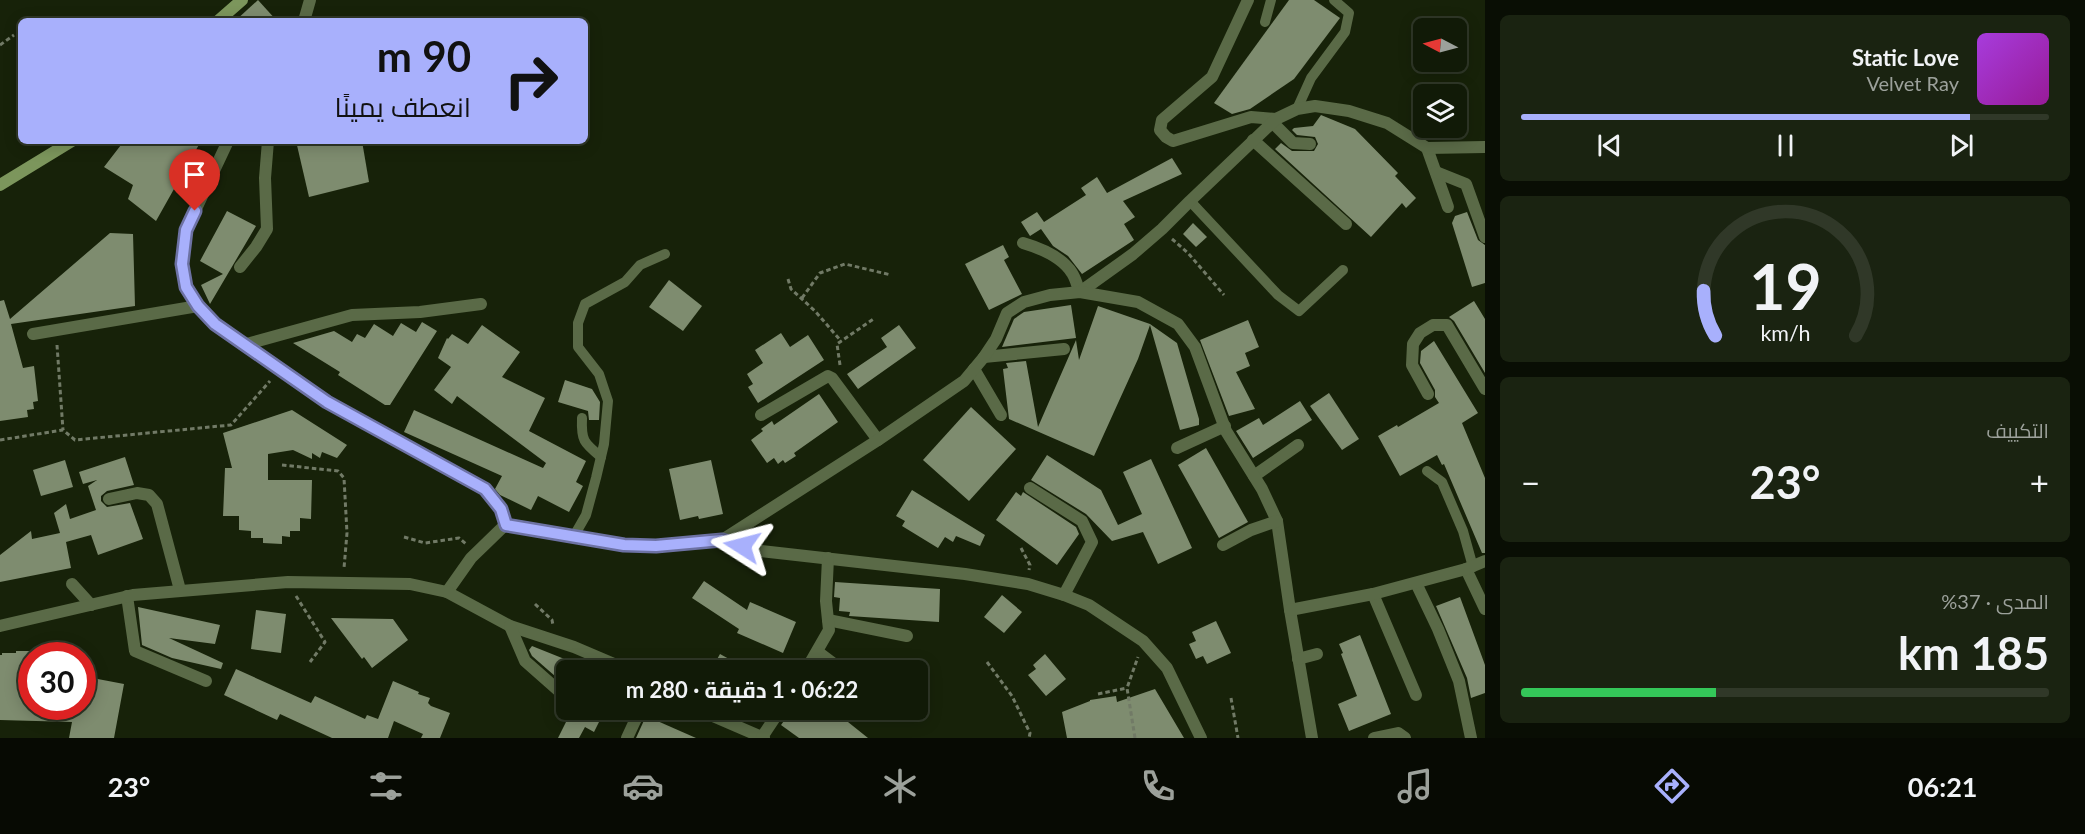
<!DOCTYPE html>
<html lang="ar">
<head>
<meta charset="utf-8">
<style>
  :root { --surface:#111a07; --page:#1a2311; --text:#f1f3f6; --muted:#9ca19b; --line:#303828; --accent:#a8b0fc }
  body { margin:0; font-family:Lato,Cairo,sans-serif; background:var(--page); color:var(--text); direction:rtl; height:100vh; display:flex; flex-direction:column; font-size:22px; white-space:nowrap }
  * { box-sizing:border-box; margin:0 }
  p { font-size:20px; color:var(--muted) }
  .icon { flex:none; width:33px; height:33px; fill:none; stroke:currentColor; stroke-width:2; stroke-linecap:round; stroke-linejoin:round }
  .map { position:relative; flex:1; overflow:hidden; direction:ltr }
  .drawer { display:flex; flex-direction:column; gap:15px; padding:15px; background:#090e04; width:600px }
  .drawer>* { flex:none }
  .banner { position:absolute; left:18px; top:18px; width:570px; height:126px; border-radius:9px; box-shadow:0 3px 15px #0003,0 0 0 2px var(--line); direction:rtl; background:#a8b0fc; color:#111; overflow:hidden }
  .needle { width:39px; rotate:276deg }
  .controls { position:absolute; left:1413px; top:18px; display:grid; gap:12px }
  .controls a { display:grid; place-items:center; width:54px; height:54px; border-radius:9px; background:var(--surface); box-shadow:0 3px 15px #0003,0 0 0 2px var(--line); font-size:30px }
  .speed { position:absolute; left:18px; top:642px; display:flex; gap:12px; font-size:30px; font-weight:700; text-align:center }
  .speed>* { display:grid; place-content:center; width:78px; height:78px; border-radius:50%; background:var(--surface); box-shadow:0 3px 15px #0003,0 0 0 2px var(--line); line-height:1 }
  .speed .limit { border:9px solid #d22; background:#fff; color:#111 }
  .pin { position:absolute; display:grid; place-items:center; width:51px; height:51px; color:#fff; margin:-62px -26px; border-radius:50% 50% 50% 0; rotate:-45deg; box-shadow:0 0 6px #0007 }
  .pin .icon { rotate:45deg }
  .me { position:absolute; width:66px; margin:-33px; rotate:279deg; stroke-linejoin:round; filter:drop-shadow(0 0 4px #0008) }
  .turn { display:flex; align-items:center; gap:21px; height:126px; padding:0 18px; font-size:27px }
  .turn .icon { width:78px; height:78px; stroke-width:2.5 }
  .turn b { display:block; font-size:42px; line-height:51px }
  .big { font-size:45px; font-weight:700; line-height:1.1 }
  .drawer .card { flex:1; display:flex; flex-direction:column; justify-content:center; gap:9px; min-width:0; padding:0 21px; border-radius:9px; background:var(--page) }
  .drawer .dial { align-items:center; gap:0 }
  .dial svg { height:156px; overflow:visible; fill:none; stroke:var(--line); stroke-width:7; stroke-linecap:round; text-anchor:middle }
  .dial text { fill:var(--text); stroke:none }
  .song { display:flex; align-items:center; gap:18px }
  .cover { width:72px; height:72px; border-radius:9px; background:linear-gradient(135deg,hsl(280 70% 55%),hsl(300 70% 35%)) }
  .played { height:6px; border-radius:3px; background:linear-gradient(90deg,var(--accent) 85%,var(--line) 85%) }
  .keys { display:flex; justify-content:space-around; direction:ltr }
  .heat { display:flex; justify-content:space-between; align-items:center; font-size:33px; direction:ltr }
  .charge { height:9px; border-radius:4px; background:linear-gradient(90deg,#34c759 37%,var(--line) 0) }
  .trip { position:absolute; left:556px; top:660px; width:372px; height:60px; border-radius:9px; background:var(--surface); box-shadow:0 3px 15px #0003,0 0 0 2px var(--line); font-weight:700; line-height:60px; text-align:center; direction:rtl }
  .tab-bar { display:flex; height:96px; justify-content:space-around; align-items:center; background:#070a03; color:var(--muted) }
  .tab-bar .icon { width:42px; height:42px }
  .tab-bar .selected { color:var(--accent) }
  .tab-bar b { font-size:27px; color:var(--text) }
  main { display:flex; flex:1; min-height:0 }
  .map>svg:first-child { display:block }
  .building { fill:#7e8c6f }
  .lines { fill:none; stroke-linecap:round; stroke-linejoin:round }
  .path { stroke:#717a66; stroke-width:3; stroke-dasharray:4.5 3; stroke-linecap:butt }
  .lane { stroke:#5a6a47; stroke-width:10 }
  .street { stroke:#5a6a47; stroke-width:12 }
  .secondary { stroke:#7c965c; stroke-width:12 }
  .route-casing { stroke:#6d72a4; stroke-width:15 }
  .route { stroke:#a8b0fc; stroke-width:10 }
</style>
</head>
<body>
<main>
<section class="drawer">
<div class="card">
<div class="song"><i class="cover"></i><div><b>Static Love</b><p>Velvet Ray</p></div></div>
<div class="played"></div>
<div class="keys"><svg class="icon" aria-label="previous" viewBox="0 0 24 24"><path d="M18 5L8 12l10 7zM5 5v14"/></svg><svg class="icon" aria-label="pause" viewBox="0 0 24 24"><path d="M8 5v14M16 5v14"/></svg><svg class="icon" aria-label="next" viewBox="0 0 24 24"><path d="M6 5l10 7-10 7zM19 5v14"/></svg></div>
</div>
<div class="card dial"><svg viewBox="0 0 100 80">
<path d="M14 69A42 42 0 1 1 86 69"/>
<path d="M14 69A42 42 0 0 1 8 46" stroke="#a8b0fc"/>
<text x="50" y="56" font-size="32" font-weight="700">19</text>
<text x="50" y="72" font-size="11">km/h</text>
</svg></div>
<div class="card"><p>التكييف</p>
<div class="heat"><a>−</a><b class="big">23°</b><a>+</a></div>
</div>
<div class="card"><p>المدى · 37%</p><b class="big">185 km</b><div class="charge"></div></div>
</section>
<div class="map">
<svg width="1485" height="738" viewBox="0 0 1485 738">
  <rect width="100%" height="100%" fill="#172209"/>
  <g class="building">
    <polygon points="258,0 277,21 235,21"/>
    <polygon points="1289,0 1314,0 1340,18 1294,79 1250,109 1232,114 1214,103"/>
    <polygon points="1321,115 1355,129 1398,173 1395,176 1416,198 1406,208 1402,203 1371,237 1275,149 1281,143 1292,151 1314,151 1318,144 1315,137 1297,135 1292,130 1294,128 1313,126"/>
    <polygon points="124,141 147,141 155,145 161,141 201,141 156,221 128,199 133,185 104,167"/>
    <polygon points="296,141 362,141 369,182 309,197"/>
    <polygon points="1172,158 1182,174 1123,201 1135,217 1124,224 1134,240 1082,274 1068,256 1053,246 1041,229 1030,236 1021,222 1037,212 1044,222 1086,195 1081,188 1097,177 1107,193"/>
    <polygon points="227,211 256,226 210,304 201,285 223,274 200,261"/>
    <polygon points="1467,212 1478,240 1485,245 1485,283 1472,287 1452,223 1455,216"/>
    <polygon points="1193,223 1207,237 1196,247 1183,234"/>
    <polygon points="110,233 133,234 135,306 11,324 23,368 34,366 38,401 33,402 34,409 27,410 28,417 0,421 0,301 4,300 10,319"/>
    <polygon points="1003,245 1009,257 1004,260 1022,294 989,310 965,264"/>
    <polygon points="669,280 702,306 683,331 649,307"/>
    <polygon points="1474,301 1485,319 1485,373 1454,321 1449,317"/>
    <polygon points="1071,305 1076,338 1002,347 1014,319 1024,312"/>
    <polygon points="1098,306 1150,324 1177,343 1199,419 1199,425 1180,430 1150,325 1138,359 1094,456 1009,419 1003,369 1008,368 1006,363 1026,361 1038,427 1076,340 1079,360"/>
    <polygon points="1248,320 1259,347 1245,353 1250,366 1236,372 1255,409 1229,416 1200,340"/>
    <polygon points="422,322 437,331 390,405 385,405 338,375 340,372 293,343 334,331 352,342 357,334 365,338 374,324 393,336 401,323 416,332"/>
    <polygon points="482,325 520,352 502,377 545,398 529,431 586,461 576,482 583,486 569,512 538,496 531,510 500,495 495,489 502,476 404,432 414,410 543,468 546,463 457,396 452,404 434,390 451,367 438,358 447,338 448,339 452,334 468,344"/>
    <polygon points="899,325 916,348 858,389 847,374 887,347 881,338"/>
    <polygon points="781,333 790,347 808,335 824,360 758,403 748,387 753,384 747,374 763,363 755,350"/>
    <polygon points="1434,341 1478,413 1462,423 1485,478 1485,553 1482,553 1444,464 1442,465 1437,455 1400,476 1378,436 1397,425 1398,427 1439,403 1435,397 1435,390 1420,363 1421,351"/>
    <polygon points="565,380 592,389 600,402 599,420 589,420 588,411 558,402"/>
    <polygon points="1329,393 1359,439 1342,450 1310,406"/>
    <polygon points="819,394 838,422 794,453 796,456 785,463 783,460 778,464 774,458 767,463 751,440 763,431 761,429 772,421 774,425"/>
    <polygon points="1300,401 1312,420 1253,458 1236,431 1259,418 1263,425"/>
    <polygon points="971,407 1016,449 969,501 923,460"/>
    <polygon points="292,410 347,445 337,458 322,452 320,458 312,453 312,459 293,450 268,454 268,480 312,480 311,519 300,518 300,531 290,531 290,537 282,536 282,544 263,543 263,538 251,538 251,531 239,530 239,516 223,516 225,468 232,468 223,433"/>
    <polygon points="1206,448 1248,522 1219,538 1178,465"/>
    <polygon points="1047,455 1101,490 1118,525 1142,514 1123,472 1151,459 1192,548 1158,564 1143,532 1112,541 1086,514 1031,480"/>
    <polygon points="125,457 134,485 107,491 101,496 101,501 107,507 130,503 143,539 98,555 91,535 66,542 71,568 0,582 0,555 31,531 32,539 60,533 54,513 66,504 70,519 96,510 88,486 97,480 83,484 79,472"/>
    <polygon points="65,460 73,487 41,496 33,470"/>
    <polygon points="711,460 723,514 699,519 698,516 680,520 669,469"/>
    <polygon points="912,490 985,535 980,546 956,536 953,542 945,537 938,548 902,526 905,521 896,516"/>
    <polygon points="1016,492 1021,496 1023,492 1076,527 1079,534 1057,565 996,520"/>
    <polygon points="704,581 747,610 750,602 796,622 783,653 737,633 739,629 692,598"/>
    <polygon points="835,582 940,589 939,622 849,616 850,612 839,611 840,598 834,597"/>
    <polygon points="1002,595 1022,612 1004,633 984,617"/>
    <polygon points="1460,597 1485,665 1485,693 1471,698 1467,678 1436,606"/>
    <polygon points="138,607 220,625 215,644 169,638 223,663 221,669 172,658 142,645"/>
    <polygon points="256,610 286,614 281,653 251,649"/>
    <polygon points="331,618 393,619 408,640 372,668 364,657 362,659"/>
    <polygon points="1216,621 1231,653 1207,664 1203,656 1196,659 1189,644 1196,641 1192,632"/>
    <polygon points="1360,635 1391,714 1349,731 1338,704 1357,696 1341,654 1343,653 1339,644"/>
    <polygon points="532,646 567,660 567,684 563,683 532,656 529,650"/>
    <polygon points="16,651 32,651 32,706 82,706 82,676 124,684 114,738 69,738 72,722 0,720 0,655 2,655 2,653 16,653"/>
    <polygon points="720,654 749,670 711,670"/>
    <polygon points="1045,654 1066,679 1046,696 1028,675 1036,669 1033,665"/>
    <polygon points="236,669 311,703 315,696 365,719 367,715 378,719 393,681 419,692 418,694 430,698 428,703 431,706 450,713 440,738 421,738 423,734 394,721 388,738 332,738 280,714 277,720 224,695"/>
    <polygon points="1155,689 1184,738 1067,738 1062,712 1090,701 1090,700 1116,696 1117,702"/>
    <polygon points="572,710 589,710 602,716 594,732 585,727 579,738 558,738"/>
    <polygon points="792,710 833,710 868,738 799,738 781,725"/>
    <polygon points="646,716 696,738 636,738"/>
  </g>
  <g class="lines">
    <g class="path">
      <polyline points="0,45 14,35"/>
      <polyline points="1172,239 1188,253 1224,295"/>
      <polyline points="788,279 791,289 815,311 841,341"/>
      <polyline points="802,298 820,273 845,264 891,275"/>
      <polyline points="57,345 63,430"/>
      <polyline points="840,365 837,344 875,318"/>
      <polyline points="0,440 63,430 75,440 231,425 270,381"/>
      <polyline points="282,465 338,471 344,478 347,533 344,568"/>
      <polyline points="404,537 425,543 459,538 466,544"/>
      <polyline points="1021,548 1030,565 1029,570"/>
      <polyline points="296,596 325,642 310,662"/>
      <polyline points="535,604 552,620 553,625"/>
      <polyline points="987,662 1012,696 1030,733 1029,738"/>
      <polyline points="1098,694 1127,688"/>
      <polyline points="1231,698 1238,738"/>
      <polyline points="1135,738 1127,688 1138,657"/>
    </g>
    <g class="lane">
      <polyline points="1265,22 1271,0"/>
      <polyline points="1297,109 1311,78 1345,32 1349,13 1334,0"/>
      <polyline points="1190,201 1278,295 1299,311 1343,270"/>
      <path d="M582,418C581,441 584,443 601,457"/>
      <polyline points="1427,471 1442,482 1463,531 1473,567"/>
      <polyline points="574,536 586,515 596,478 604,444 608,401 599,374 578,347 578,323 585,304 625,282 640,265 665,254"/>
    </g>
    <g class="street">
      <polyline points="1248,0 1212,77 1162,120 1160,130 1166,137 1173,141 1251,117 1276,119"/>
      <polyline points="304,21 310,0"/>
      <polyline points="1272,122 1293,143 1310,144"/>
      <polyline points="1253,140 1346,224"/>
      <polyline points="228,141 186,230 182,264 186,287 198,306 215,324 327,402 485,489 501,509 506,524"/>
      <polyline points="1427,148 1448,207"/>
      <polyline points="1436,172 1466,184 1485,237"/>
      <path d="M1023,243C1040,248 1062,257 1072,273C1076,279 1077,286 1080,292"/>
      <polyline points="240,267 256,247 267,229 265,178 268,141"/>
      <polyline points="1080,292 1133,254 1162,229 1190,201 1276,119 1297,109 1315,106 1349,111 1387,123 1427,148 1485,147"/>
      <polyline points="33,334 198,306"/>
      <polyline points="243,345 352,315 420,312 481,304"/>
      <polyline points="984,357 1064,349"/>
      <polyline points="974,369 1001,415"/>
      <polyline points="1428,394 1412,365 1413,344 1420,333 1433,325 1447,325 1485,389"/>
      <polyline points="761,415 828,376 832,378 878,440"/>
      <polyline points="1177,448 1225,426"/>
      <polyline points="1254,476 1298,445"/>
      <polyline points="1030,488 1082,521 1092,542 1064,595"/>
      <polyline points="109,499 137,493 149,495 157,504 180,590"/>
      <polyline points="506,524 624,545 656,546 722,540 761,551 965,574 1028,584 1064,595 1089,605 1143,641 1167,668 1201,738"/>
      <polyline points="722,540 878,440 964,381 984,357 996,339 1007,313 1024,302 1050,295 1080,292 1138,302 1178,324 1195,347 1226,431 1262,489 1277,521 1290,610 1312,738"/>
      <polyline points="1223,545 1251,530 1277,521"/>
      <polyline points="1466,569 1485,609"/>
      <polyline points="1416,583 1438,629 1459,681 1471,738"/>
      <polyline points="72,584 91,605"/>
      <polyline points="447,592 471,558 506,524"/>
      <polyline points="1373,594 1416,695"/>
      <polyline points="127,596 135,651 206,681"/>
      <polyline points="1290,610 1373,594 1466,569 1485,561"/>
      <polyline points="828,620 907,636"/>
      <polyline points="0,626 133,595 288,582 410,584 447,592 510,626 574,647 628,670"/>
      <polyline points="510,626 525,661 559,691 567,693"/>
      <polyline points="818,652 842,670"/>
      <polyline points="1298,659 1317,654"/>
      <polyline points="806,670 829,630 826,601 828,558"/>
      <polyline points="699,710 764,738"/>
      <polyline points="762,737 780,710"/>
      <polyline points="627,738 640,710"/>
      <polyline points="1374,738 1398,733 1405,738"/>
    </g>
    <g class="secondary">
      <polyline points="218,21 242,0"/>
      <polyline points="0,185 72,141"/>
    </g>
  </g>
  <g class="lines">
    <g class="route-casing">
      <polyline id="route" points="195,211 186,230 182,264 186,287 198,306 215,324 327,402 485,489 501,509 506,525 624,545 656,546 722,540 742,546"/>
    </g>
    <use href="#route" class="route"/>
  </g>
</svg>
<div class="controls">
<a><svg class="needle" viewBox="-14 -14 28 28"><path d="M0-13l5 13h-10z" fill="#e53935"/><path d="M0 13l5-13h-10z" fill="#9ca19b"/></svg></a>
<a><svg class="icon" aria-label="layers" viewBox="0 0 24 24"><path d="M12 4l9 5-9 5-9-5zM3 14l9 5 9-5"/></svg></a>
</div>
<div class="speed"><div class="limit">30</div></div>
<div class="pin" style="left:195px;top:211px;background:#d93025"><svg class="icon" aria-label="arrive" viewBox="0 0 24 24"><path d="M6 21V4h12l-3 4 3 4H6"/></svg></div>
<svg class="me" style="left:742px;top:546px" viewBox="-20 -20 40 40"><path d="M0-17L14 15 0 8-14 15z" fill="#a8b0fc" stroke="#fff" stroke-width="4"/></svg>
<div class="trip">06:22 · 1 دقيقة · 280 m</div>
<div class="banner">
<div class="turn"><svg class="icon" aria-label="right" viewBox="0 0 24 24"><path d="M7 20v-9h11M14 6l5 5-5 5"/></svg><div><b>90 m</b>انعطف يمينًا</div></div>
</div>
</div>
</main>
<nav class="tab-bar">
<b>06:21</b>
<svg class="icon selected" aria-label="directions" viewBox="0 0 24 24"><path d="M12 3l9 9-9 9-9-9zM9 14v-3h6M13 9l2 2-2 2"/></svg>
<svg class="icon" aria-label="music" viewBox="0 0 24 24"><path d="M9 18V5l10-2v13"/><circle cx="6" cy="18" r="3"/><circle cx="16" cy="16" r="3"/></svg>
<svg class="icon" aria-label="phone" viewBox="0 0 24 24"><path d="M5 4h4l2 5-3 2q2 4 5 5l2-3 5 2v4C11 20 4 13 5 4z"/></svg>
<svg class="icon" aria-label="climate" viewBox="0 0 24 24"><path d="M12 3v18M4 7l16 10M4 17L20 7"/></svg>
<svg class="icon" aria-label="car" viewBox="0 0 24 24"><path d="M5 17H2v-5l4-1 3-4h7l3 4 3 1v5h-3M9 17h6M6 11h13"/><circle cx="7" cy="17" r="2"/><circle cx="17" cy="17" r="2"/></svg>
<svg class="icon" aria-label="filters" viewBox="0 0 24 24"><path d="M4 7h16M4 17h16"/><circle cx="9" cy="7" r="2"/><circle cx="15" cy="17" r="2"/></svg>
<b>23°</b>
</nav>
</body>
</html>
